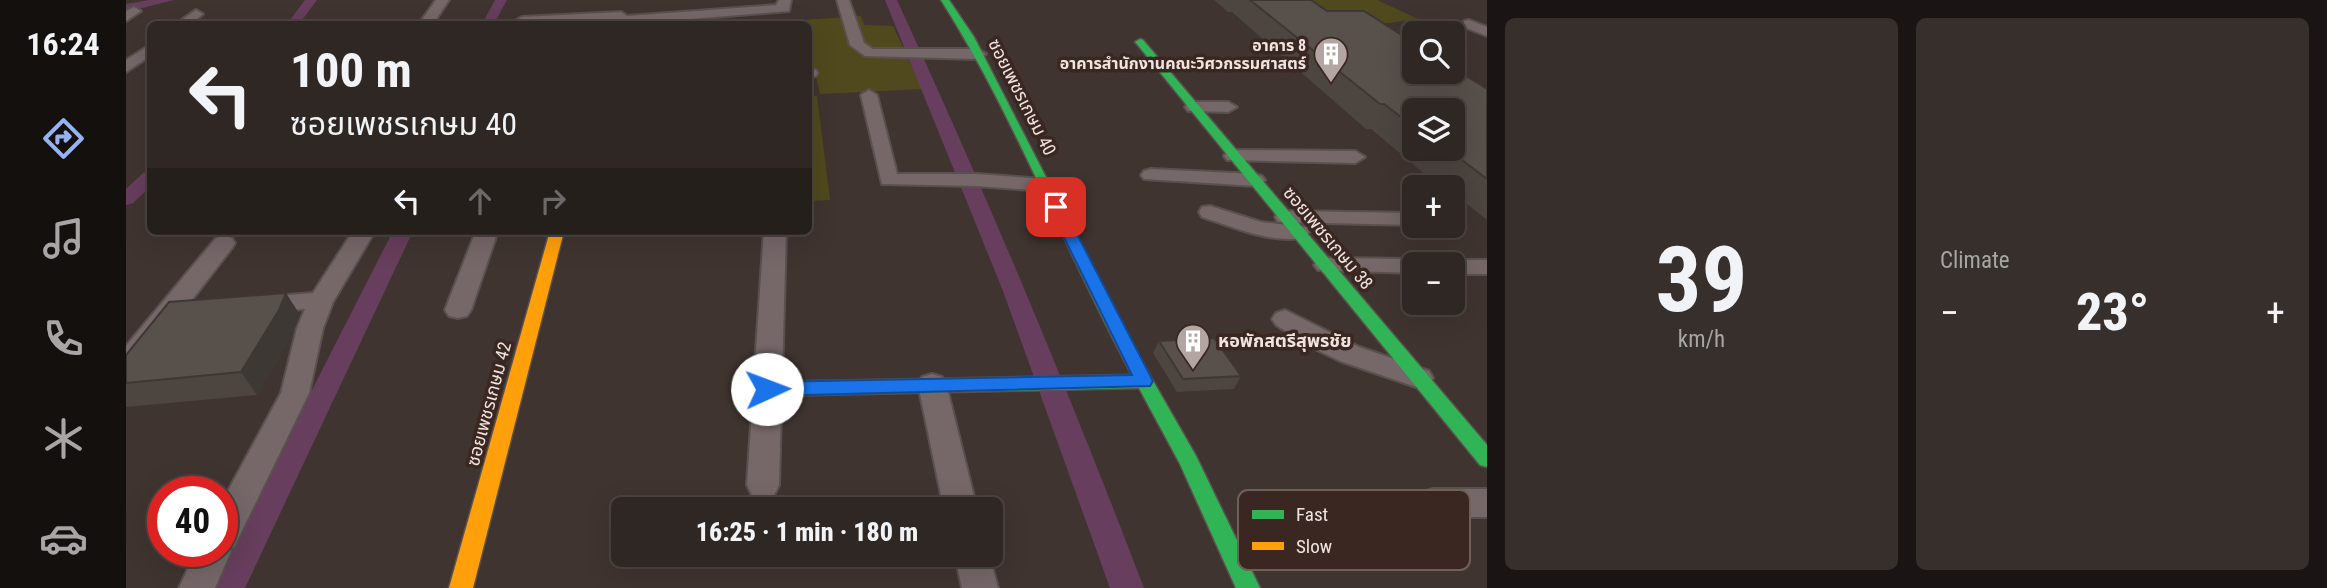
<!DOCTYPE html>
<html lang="en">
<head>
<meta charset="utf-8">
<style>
  :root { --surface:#2f2724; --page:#372f2c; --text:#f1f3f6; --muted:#a7a5a6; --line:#4a4441; --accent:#95b2f1 }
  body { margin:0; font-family:"Roboto Condensed","Noto Sans Thai",sans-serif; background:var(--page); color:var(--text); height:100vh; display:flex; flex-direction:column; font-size:26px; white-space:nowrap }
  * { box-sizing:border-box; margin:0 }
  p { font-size:23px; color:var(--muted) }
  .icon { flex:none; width:38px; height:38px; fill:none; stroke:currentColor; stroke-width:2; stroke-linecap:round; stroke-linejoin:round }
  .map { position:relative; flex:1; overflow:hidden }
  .sheet { display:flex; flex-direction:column; gap:18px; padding:18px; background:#1a1514; width:840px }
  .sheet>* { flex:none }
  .hud { position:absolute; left:21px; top:21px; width:665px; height:214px; border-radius:10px; box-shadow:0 7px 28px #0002,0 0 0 2px var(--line); background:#2f2724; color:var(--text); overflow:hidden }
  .controls { position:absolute; left:1276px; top:21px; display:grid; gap:14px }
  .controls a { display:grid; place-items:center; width:63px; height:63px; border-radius:10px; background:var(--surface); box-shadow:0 7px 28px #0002,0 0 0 2px var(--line); font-size:35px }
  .speed { position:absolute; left:21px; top:476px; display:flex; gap:14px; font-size:35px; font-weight:700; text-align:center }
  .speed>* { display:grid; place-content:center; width:91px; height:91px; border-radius:50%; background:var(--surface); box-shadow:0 7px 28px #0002,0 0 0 2px var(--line); line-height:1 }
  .speed .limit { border:10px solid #d22; background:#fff; color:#111 }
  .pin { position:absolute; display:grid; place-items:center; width:60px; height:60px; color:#fff; margin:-30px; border-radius:14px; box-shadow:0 4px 10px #0006 }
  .me { position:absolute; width:77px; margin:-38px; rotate:88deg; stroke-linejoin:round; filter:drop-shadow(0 0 5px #0008) }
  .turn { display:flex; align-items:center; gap:24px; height:147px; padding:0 28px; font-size:32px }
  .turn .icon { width:91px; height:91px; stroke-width:2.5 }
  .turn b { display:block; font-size:49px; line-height:60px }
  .lanes { display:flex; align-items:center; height:66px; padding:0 28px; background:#0003; justify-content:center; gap:35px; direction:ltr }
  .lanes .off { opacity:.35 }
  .big { font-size:52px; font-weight:800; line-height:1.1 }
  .sheet .widget { flex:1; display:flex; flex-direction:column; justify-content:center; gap:10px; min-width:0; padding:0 24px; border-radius:10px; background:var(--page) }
  .sheet .dial { align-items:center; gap:0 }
  .dial b { font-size:91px; line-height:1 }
  .heat { display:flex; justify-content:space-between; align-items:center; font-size:38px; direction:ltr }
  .sheet .tiles { flex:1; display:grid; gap:18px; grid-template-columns:repeat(2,1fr) }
  .trip { position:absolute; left:485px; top:497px; width:392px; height:70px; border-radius:10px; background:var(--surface); box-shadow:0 7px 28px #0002,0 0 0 2px var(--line); font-weight:800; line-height:70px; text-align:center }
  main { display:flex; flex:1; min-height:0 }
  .menu { display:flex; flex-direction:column; width:126px; justify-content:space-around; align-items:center; background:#13100e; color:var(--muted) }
  .menu .icon { width:49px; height:49px }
  .menu .current { color:var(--accent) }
  .menu b { font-size:32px; color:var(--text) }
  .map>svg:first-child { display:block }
  .green { fill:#50491d }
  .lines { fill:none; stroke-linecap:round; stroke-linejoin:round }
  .canal { fill:#673e5d; fill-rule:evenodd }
  .street-casing { stroke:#5a514e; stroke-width:4 }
  .fast-casing { stroke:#5a514e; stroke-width:3 }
  .slow-casing { stroke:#5a514e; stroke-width:3 }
  .street { fill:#766769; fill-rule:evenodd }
  .fast { fill:#30b455; fill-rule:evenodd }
  .slow { fill:#ff9f0a; fill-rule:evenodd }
  .wall { fill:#4c4540; fill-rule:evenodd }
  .shaded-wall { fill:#3e3834 }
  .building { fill:#58504b; stroke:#3e3834; stroke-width:2 }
  .route { fill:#1a73e8; stroke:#114b97; stroke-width:2 }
  .labels { text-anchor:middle; stroke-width:7; stroke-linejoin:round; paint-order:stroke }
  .far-poi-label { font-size:16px; font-weight:bold; fill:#f1e4e0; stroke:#3a2721; text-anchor:end }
  .street-label { font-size:18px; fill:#f1e4e0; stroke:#3a2721 }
  .poi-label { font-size:18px; font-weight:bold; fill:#f1e4e0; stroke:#3a2721; text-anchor:start }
  .key { fill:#3a2721; stroke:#71605a; stroke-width:2 }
  .key-label { font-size:19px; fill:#f1e4e0 }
</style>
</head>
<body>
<main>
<nav class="menu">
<b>16:24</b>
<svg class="icon current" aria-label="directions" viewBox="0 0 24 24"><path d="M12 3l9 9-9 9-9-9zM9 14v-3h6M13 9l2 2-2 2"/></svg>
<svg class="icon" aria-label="music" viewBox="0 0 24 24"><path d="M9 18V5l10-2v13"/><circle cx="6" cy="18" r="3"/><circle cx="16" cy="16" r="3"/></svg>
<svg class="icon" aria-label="phone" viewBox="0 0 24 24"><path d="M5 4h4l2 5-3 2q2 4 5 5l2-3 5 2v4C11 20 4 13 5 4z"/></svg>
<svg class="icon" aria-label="climate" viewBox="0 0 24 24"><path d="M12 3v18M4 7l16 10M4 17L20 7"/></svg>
<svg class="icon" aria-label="car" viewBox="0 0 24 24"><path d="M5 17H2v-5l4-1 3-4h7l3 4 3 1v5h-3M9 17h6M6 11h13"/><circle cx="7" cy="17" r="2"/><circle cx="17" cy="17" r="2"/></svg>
</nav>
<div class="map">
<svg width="1361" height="588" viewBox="0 0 1361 588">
  <rect width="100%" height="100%" fill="#3f3430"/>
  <g class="green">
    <polygon points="1184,0 1251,0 1292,19 1219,29"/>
    <polygon points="735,16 738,25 767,26 797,89 694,94 683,47 682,24 677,24 676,20"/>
    <polygon points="691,96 704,200 683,201 683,97"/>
  </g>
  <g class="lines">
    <g class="canal">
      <polygon points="23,0 48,0 0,12 0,4"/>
      <polygon points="179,0 191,0 173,24 161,24"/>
      <polygon points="369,0 381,0 368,24 356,24"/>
      <path d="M759,0H771C860,193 942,389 1018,588H984L877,291Z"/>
      <polygon points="24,171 24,187 7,203 0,205 0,189 17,173"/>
      <polygon points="267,231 287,231 119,588 85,588"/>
    </g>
    <g class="street-casing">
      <g id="street">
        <polygon points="310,0 323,0 307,24 293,24"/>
        <path d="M653,0H665L663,11L504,24H491L490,20C471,21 400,30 389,21L396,17L495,12L501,16L650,5Z"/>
        <polygon points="711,0 723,0 738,43 747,49 852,49 860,54 852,59 739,56 724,45"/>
        <polygon points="8,7 15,11 0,21 0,11"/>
        <polygon points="70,10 77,14 65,24 50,24"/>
        <polygon points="1343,20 1361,27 1361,36 1338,27 1338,21"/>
        <polygon points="24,45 24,56 0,72 0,60"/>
        <polygon points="682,68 690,70 692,73 690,76 682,78"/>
        <polygon points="743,90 751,95 771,174 850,174 919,179 926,181 929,185 926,189 919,191 850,186 756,184 735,95"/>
        <polygon points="1068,102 1102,102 1111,107 1102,112 1062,111 1059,107 1062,103"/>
        <polygon points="1108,150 1229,151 1239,157 1229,163 1101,160 1098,156 1101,152"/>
        <polygon points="1025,169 1129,174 1136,176 1139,180 1136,184 1129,186 1018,179 1015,175 1018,171"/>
        <path d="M1084,206L1135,222L1180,227L1183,232L1180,237C1147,245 1108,227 1076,217L1073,212L1076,207Z"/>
        <polygon points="1160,211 1288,213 1288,225 1152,222 1149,217 1152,212"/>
        <polygon points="227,231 249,231 207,302 197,328 183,393 108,547 104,548 105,551 89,588 53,588 70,551 96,551 96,502 155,393 171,328 179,309 135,312 126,310 123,304 126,298 187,293"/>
        <polygon points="350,231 372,231 345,310 341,316 332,318 323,316 319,310"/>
        <polygon points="638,231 660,231 653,485 648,495 637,498 626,495 621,485"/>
        <polygon points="98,236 106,238 109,243 106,248 10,372 0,375 0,346 90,238"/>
        <polygon points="1200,258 1288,259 1299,264 1288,264 1288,273 1192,270 1188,265 1192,260"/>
        <polygon points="1326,260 1361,260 1361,274 1326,274 1326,264 1316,264"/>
        <polygon points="1159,310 1233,347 1303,371 1307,378 1303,385 1293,388 1214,361 1181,345 1150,325 1146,319 1150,313"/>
        <polygon points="806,374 816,377 820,384 851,509 818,509 792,384 796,377"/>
        <polygon points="1307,489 1361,489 1361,517 1307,517 1295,513 1291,503 1295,493"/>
        <polygon points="829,555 863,555 872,588 836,588"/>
      </g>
    </g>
    <g class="fast-casing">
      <g id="fast">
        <path d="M815,0H823L848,37L1003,339L1070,456L1134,588H1110L1054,464L1013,388L641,396L635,394L632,389L635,384L641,382L1006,375C939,251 890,118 815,0Z"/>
        <polygon points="1014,39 1017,40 1361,445 1361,467 1354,465 1011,44 1009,42"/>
      </g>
    </g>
    <g class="slow-casing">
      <polygon id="slow" points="424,231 438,231 347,588 323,588"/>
    </g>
    <use href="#street" class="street"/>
    <use href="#fast" class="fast"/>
    <use href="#slow" class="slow"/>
  </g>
  <g class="wall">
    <path d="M1088,0H1185L1201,11L1361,89V220L1326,192V187L1313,186L1245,129H1240L1106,12H1102ZM1288,110L1326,149H1288Z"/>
    <polygon points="174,315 167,333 131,395 0,407 0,355"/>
    <polygon points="1033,341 1115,376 1108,389 1051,392 1027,353"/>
  </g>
  <polygon class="shaded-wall" points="160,293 174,315 167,333 131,395 115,372"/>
  <g class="building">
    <polygon points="1124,0 1185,0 1201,11 1238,11 1288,43 1288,72 1326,72 1326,67 1361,89 1361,179 1336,160 1330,160 1316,149 1326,149 1326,110 1288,110 1288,127 1258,104 1254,104"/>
    <polygon points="160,293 153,310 115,372 0,383 0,355 43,302"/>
    <polygon points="1088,338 1115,376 1057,379 1033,341"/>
  </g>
  <polygon class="route" points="930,203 937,207 1027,381 1024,386 641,396 634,394 632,389 634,384 641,382 1006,375 923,207"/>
  <defs>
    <g id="building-pin" transform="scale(1.75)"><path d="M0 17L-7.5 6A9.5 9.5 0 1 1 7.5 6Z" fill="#b3a6a2" stroke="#3a2721"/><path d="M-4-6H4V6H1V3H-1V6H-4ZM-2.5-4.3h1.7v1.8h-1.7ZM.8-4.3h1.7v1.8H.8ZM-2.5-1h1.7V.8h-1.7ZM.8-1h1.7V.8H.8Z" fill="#fff"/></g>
  </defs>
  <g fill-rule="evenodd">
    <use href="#building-pin" x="1205" y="54"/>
    <use href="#building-pin" x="1067" y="341"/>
  </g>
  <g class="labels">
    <g class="far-poi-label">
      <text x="1180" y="51">อาคาร 8<tspan x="1180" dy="18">อาคารสำนักงานคณะวิศวกรรมศาสตร์</tspan></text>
    </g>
    <g class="street-label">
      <text transform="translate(896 97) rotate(63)" y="6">ซอยเพชรเกษม 40</text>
      <text transform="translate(1202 238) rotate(50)" y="6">ซอยเพชรเกษม 38</text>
      <text transform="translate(363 404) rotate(-75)" y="6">ซอยเพชรเกษม 42</text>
    </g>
    <g class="poi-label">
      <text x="1092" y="347">หอพักสตรีสุพรชัย</text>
    </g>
  </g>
  <rect x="1112" y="490" width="232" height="80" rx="10" class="key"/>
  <rect x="1126" y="510" width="32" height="9" fill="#30b455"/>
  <rect x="1126" y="542" width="32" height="8" fill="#ff9f0a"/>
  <g class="key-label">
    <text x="1170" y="521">Fast</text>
    <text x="1170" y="553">Slow</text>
  </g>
</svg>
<div class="controls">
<a><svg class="icon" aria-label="search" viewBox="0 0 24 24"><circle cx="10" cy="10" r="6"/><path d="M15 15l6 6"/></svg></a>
<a><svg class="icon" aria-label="layers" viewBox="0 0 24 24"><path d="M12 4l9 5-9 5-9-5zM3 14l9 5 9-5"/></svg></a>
<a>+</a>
<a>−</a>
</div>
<div class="speed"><div class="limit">40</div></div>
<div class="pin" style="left:930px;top:207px;background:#d93025"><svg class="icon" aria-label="arrive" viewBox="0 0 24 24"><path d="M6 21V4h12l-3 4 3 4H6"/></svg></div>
<svg class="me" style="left:641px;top:389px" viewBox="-20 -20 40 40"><circle r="19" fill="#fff"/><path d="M0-13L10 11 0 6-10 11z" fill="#1a73e8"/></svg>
<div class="trip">16:25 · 1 min · 180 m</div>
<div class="hud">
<div class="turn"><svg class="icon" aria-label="left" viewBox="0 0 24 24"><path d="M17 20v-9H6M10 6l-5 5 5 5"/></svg><div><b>100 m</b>ซอยเพชรเกษม 40</div></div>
<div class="lanes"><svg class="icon" aria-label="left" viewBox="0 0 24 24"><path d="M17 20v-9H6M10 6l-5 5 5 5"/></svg><svg class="icon off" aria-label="ahead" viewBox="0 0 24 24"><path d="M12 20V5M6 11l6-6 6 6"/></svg><svg class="icon off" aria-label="right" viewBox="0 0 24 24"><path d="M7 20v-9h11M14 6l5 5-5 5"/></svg></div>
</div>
</div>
<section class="sheet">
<div class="tiles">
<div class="widget dial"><b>39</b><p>km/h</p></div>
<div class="widget"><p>Climate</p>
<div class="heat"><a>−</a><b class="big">23°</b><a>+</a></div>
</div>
</div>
</section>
</main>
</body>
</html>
